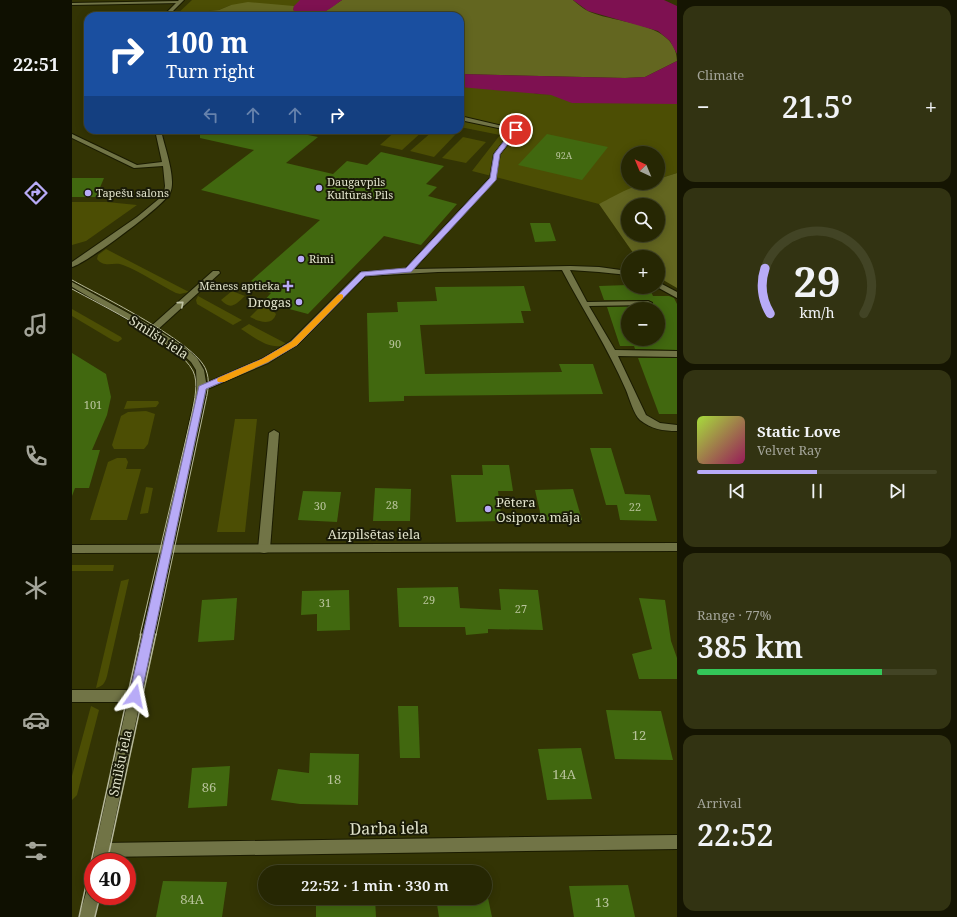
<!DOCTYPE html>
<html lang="en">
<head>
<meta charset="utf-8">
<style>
  :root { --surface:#262703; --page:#323312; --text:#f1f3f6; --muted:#a4a59a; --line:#424425; --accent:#b8abf7 }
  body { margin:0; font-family:"Noto Serif",serif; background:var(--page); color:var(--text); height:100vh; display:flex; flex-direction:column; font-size:15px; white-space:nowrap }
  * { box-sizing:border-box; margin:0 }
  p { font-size:13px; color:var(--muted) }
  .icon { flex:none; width:22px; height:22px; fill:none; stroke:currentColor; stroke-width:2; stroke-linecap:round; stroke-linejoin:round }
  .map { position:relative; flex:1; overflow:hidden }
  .side { display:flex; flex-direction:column; gap:6px; padding:6px; background:#151502; width:280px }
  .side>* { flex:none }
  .hud { position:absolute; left:12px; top:12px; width:380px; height:122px; border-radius:12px; box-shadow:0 2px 10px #0003,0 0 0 1px var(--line); background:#1a4fa0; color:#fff; overflow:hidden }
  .needle { width:26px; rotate:316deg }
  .controls { position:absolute; left:549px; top:146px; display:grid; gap:8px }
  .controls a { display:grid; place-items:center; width:44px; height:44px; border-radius:50%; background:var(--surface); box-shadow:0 2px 10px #0003,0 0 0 1px var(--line); font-size:20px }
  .speed { position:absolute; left:12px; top:853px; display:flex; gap:8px; font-size:20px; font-weight:700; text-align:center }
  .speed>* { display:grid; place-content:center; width:52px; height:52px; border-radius:50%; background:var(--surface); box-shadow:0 2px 10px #0003,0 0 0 1px var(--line); line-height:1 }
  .speed .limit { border:6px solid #d22; background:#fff; color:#111 }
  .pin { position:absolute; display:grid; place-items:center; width:34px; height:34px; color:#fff; margin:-17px; border:2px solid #fff; border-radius:50%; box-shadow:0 1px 4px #0007 }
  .me { position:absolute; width:44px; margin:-22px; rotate:12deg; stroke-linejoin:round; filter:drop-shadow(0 0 3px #0008) }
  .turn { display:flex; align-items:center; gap:14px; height:84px; padding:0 16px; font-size:18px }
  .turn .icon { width:52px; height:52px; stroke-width:2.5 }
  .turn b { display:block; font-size:28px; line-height:34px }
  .lanes { display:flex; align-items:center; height:38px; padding:0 16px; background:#0003; justify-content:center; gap:20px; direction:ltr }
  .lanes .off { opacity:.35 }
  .big { font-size:30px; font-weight:600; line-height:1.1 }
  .side .widget { flex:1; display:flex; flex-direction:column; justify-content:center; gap:6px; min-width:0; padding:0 14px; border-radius:12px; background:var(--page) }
  .side .dial { align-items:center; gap:0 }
  .dial svg { height:104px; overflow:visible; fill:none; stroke:var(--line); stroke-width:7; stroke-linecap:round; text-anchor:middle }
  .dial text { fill:var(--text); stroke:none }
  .song { display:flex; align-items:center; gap:12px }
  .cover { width:48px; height:48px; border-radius:6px; background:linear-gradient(135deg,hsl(80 70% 55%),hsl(330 70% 35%)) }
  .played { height:4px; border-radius:2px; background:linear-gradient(90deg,var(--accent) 50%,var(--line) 50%) }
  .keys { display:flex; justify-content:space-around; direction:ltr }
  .heat { display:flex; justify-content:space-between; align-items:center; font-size:22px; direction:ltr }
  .charge { height:6px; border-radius:3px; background:linear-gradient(90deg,#34c759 77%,var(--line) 0) }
  .trip { position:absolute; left:186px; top:865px; width:234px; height:40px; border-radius:20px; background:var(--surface); box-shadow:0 2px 10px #0003,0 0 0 1px var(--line); font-weight:600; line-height:40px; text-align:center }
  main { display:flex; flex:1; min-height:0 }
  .tab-bar { display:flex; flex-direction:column; width:72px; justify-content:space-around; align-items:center; background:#0f1001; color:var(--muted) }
  .tab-bar .icon { width:28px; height:28px }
  .tab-bar .on { color:var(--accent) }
  .tab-bar b { font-size:18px; color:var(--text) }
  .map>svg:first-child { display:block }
  .green { fill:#4c4e04 }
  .forest { fill:#636620; fill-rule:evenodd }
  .water { fill:#7e1151 }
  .building { fill:#41680f; fill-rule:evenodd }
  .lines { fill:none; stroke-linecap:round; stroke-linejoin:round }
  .lane-casing { stroke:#1a1b00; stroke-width:2 }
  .street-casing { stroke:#1a1b00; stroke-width:2 }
  .secondary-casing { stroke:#1a1b00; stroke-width:2 }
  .lane { fill:#717446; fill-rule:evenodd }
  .street { fill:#717446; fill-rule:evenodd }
  .secondary { fill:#717446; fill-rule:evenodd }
  .tram-far1 { stroke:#b6b89a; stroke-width:1 }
  .tram { stroke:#b6b89a; stroke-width:1.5 }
  .oneway { stroke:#bfc2a3 }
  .route { fill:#b8abf7; stroke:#786fa1 }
  .slow { fill:#f59e0b }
  .poi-dot { fill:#b8abf7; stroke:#1a1b08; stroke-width:1.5 }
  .labels { text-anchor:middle; stroke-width:4; stroke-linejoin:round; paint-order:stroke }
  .far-number-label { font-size:9px; fill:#b9c49c }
  .far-poi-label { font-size:11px; fill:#e1e3cb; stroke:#1a1b08; text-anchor:start }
  .number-label { font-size:11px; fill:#b9c49c }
  .poi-label { font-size:13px; fill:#e1e3cb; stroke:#1a1b08; text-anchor:end }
  .street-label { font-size:13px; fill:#e1e3cb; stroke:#1a1b08 }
  .near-number-label { font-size:13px; fill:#b9c49c }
  .near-street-label { font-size:16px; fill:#e1e3cb; stroke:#1a1b08 }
</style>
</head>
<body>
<main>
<nav class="tab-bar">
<b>22:51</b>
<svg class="icon on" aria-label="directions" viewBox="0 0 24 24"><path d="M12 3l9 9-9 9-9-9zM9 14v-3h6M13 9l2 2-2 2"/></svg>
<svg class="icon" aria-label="music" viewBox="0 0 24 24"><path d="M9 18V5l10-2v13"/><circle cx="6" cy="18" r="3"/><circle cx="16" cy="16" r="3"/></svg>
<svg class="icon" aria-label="phone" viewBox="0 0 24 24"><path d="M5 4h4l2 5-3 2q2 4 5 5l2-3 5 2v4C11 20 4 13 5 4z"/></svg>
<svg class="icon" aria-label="climate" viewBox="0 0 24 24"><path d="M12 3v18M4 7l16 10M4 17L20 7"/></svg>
<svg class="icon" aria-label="car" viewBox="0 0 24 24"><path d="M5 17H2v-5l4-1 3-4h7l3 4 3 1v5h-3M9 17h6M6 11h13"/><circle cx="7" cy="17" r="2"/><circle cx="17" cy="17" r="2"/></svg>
<svg class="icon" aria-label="filters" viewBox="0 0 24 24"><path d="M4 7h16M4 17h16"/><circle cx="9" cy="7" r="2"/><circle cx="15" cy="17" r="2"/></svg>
</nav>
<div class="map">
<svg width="605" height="917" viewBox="0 0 605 917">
  <rect width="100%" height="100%" fill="#333404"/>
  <g class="green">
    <polygon points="120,0 257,0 246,16 232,16 159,5 147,10 119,13 117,16 103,16"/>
    <polygon points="388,83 441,87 465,94 605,96 605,173 586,179 586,153 556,153 556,183 572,183 527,204 400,171 428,135 388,127"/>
    <polygon points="325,130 352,130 330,150 308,145"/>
    <polygon points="361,131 383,135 362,157 338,151"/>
    <polygon points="391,137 414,142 394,163 370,158"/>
    <polygon points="0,202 35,202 65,205 14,241 0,245"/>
    <path d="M34,249L117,292L108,294L104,293C86,284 69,272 51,265C42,261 33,269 25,259L26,255Z"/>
    <path d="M160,291L173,296C164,304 159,311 149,300Z"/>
    <polygon points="126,296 170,320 161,325 125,304 124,300"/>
    <path d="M189,306L200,310L204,314C200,327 186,321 178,317Z"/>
    <polygon points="0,309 49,337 50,339 46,342 42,341 0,316"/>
    <path d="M177,324L215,344C199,352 182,337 169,329Z"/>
    <polygon points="55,401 86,401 87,403 84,407 52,409"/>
    <polygon points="74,411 83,414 76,444 72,449 42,449 40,445 49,416 56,412"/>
    <polygon points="163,419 185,419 173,532 145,532"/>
    <polygon points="45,458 54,458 56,462 54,469 69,469 55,520 18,520 36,462"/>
    <polygon points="74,487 81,488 76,513 68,514"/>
    <polygon points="0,565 42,565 41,571 0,571"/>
    <path d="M57,579L35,676C33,683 31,686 24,688L49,581Z"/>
    <polygon points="19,706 27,710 5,795 0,800 0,776"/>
  </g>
  <g class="forest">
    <path d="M270,0H501C506,4 511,9 516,11C542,24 605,21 605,61L573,77L553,78L388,74V16H294V11L284,13L278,16H246Z"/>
    <polygon points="176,2 222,6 221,10 232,16 117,16 119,13 147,10 159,5"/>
    <path d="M605,173V288L586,277V257H564L527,204C547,194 562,183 586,183V179ZM556,205H586V235H556Z"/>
  </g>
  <g class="water">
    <path d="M228,0H270C255,11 239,24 221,10L222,6Z"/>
    <polygon points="501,0 592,0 605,6 605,54 598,41 586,31 516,11"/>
    <polygon points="605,61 605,104 500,103 479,95 388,87 388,74 553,78 573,77"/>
  </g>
  <g class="building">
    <polygon points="128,130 211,130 246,137 214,163 261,174 275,161 295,165 309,152 372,166 354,184 365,187 356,196 385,204 349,245 312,236 236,314 191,302 199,293 182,288 187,284 179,281 248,220 129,190 182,150 128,138"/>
    <polygon points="475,134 536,147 510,180 446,165"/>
    <polygon points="0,178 32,178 24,197 0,197"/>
    <polygon points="458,223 478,223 484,241 463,242"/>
    <path d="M556,285V287H577L581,296H597L602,298L605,304V350L563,349L562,346H548L535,307L576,306L581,302L576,300H532L527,286ZM556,309H586V339H556Z"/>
    <polygon points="452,286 459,311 449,311 452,323 348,325 353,374 490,372 487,364 521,364 531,394 332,396 332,401 297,402 295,313 326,312 325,302 365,301 363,287"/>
    <polygon points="0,353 34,374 39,397 35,415 20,450 28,450 17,488 3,488 0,496"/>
    <polygon points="566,358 605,358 605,414 587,414"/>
    <polygon points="518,448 539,448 553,494 578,495 585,521 548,520 545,505 534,505"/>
    <polygon points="410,465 437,465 441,491 426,491 430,521 384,522 379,475 411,475"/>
    <polygon points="303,488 339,489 338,521 301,521"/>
    <polygon points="501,489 510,520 470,521 463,490"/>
    <polygon points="231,491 269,492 265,522 226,520"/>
    <polygon points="386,587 388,608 429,610 427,589 466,590 471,630 416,629 416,633 394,635 393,627 327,627 325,588"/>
    <polygon points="277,590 278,630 245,631 245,614 229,615 230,591"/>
    <polygon points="165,598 162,640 126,642 130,600"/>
    <polygon points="567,598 593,600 599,641 605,658 605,679 567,679 560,654 580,649"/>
    <polygon points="326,706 346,706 348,758 328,758"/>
    <polygon points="534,710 589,711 601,760 543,759"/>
    <polygon points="509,748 520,799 475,800 466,749"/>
    <polygon points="238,753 287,754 286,805 228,804 199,800 206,769 237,773"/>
    <polygon points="158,766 155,806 116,808 120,768"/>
    <polygon points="91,881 155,882 150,917 84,917"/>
    <polygon points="556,885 563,917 502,917 497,886"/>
    <polygon points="244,898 303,898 304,917 244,917"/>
    <polygon points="364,898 416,898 420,917 367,917"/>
  </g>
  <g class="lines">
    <g class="lane-casing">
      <g id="lane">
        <polygon points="109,1 107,3 0,5 0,3"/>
        <path d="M388,116L447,130L428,154L423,179L342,269L498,266L527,267L556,271V275L527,272L498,270L515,302L576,301L580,303L576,305L517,306L543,350L605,351V357L546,356L574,415L588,423L605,425V431C591,431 579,429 568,420C562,415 557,397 554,390C536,348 511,310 490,270L366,272L293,276L225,345L196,363L133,390H127L125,388L127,386L190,359L219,341L288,272L333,269L418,178L422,154L440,131L388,120Z"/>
        <polygon points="141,271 147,271 148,273 83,332 77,332 76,330 77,328"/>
        <polygon points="586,282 605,292 605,298 585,287"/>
        <polygon points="202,430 207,433 198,549 196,552 192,553 188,552 186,549 197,433"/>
        <polygon points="0,690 63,690 68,692 69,696 68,700 63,702 0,702"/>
      </g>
    </g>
    <g class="street-casing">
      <g id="street">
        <polygon points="107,0 112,0 96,16 91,16"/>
        <path d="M83,130H89C92,146 105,179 98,193C93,205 13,264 0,267V262L65,217L88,198L92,193L93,186L91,166L62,168L0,138V134L65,165L90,162Z"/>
        <polygon points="605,543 605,551 0,553 0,545"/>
        <polygon points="605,835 605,849 30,857 25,855 23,850 25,845 30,843"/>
      </g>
    </g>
    <g class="secondary-casing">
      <g id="secondary">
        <polygon points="0,282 83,328 115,349 125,358 132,370 135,388 34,862 21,862 21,865 20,862 125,388 124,370 119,362 109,353 77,332 0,287"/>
        <polygon points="21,883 21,896 27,896 23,917 7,917 16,886"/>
      </g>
    </g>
    <use href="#lane" class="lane"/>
    <use href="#street" class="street"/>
    <use href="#secondary" class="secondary"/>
    <g class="tram-far1">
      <path d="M0,280C27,295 125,343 134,370C138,380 136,391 134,400L84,635"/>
      <path d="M0,289C29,305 107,343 121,371C127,383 122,401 120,413L68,635"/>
    </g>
    <g class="tram">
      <polyline points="35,862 84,634"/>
      <polyline points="7,917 69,634"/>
      <polyline points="23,917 28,896"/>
    </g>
  </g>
  <defs><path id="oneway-chevron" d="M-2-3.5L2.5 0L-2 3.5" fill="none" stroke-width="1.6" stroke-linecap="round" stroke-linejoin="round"/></defs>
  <use class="oneway" href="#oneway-chevron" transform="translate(109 304) rotate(-41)"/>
  <polygon class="route" points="442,128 447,130 428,154 424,180 339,272 293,276 225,345 196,362 134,389 69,696 67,700 63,701 59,700 57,696 127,386 190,359 219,342 289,272 334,268 418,178 422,154"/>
  <polygon class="slow" points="269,294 271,295 271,298 225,345 196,362 152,382 146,382 145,380 146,378 190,359 219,342 266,295"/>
  <g class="poi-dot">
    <circle cx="247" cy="188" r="4"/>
    <circle cx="16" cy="193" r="4"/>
    <circle cx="229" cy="259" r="4"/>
    <path d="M214 280h4v4h4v4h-4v4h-4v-4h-4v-4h4z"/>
    <circle cx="227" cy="302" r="4"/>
    <circle cx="416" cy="509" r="4"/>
  </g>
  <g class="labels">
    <g class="far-number-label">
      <text x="492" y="159">92A</text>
    </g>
    <g class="far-poi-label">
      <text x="255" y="186">Daugavpils<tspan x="255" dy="13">Kultūras Pils</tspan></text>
      <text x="24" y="197">Tapešu salons</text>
      <text x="237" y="263">Rimi</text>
      <text x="208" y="290" text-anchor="end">Mēness aptieka</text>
    </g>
    <g class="number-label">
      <text x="323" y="348">90</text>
      <text x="21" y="409">101</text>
      <text x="320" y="509">28</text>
      <text x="248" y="510">30</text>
      <text x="563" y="511">22</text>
      <text x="357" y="604">29</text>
      <text x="253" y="607">31</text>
      <text x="449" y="613">27</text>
    </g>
    <g class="poi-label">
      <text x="219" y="307">Drogas</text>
      <text x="424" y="507" text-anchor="start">Pētera<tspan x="424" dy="15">Osipova māja</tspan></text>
    </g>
    <g class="street-label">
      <text transform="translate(87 337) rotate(33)" y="5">Smilšu iela</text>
      <text x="302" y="539">Aizpilsētas iela</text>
      <text transform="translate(48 763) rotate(-78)" y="5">Smilšu iela</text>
    </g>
    <g class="near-number-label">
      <text x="567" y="740">12</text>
      <text x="492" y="779">14A</text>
      <text x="262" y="784">18</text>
      <text x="137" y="792">86</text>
      <text x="120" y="904">84A</text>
      <text x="530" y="907">13</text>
    </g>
    <g class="near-street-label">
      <text transform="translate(317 828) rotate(-1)" y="6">Darba iela</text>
    </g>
  </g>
</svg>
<div class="controls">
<a><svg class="needle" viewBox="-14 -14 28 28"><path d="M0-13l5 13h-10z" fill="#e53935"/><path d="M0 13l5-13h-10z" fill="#a4a59a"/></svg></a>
<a><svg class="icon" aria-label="search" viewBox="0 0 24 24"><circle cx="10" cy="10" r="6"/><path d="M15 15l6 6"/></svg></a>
<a>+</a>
<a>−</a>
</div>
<div class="speed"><div class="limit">40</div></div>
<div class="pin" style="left:444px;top:130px;background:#d93025"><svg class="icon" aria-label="arrive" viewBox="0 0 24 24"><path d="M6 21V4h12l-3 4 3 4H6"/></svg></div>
<svg class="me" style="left:63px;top:696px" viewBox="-20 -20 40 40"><path d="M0-17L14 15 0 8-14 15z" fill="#b8abf7" stroke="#fff" stroke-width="4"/></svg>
<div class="trip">22:52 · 1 min · 330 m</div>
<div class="hud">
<div class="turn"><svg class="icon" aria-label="right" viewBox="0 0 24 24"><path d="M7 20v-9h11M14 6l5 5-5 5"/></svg><div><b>100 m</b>Turn right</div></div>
<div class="lanes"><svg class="icon off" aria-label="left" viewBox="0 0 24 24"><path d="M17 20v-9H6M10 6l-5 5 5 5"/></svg><svg class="icon off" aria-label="ahead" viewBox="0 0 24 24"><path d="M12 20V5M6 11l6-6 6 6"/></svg><svg class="icon off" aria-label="ahead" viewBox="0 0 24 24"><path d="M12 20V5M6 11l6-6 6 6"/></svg><svg class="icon" aria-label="right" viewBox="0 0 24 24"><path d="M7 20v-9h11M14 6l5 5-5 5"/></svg></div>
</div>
</div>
<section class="side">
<div class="widget"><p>Climate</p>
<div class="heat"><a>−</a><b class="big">21.5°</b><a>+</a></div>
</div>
<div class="widget dial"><svg viewBox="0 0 100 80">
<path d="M14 69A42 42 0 1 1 86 69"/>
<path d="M14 69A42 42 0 0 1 10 34" stroke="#b8abf7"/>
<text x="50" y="56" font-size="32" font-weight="700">29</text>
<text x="50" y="72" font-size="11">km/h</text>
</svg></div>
<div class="widget">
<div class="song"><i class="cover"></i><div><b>Static Love</b><p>Velvet Ray</p></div></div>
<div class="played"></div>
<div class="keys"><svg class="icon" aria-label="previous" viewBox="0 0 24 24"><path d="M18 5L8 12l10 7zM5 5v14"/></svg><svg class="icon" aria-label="pause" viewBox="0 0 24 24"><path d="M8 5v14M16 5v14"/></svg><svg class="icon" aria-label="next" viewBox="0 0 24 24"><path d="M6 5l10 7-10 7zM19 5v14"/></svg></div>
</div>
<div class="widget"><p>Range · 77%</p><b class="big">385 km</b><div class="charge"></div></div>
<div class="widget"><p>Arrival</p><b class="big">22:52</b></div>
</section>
</main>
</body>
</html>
